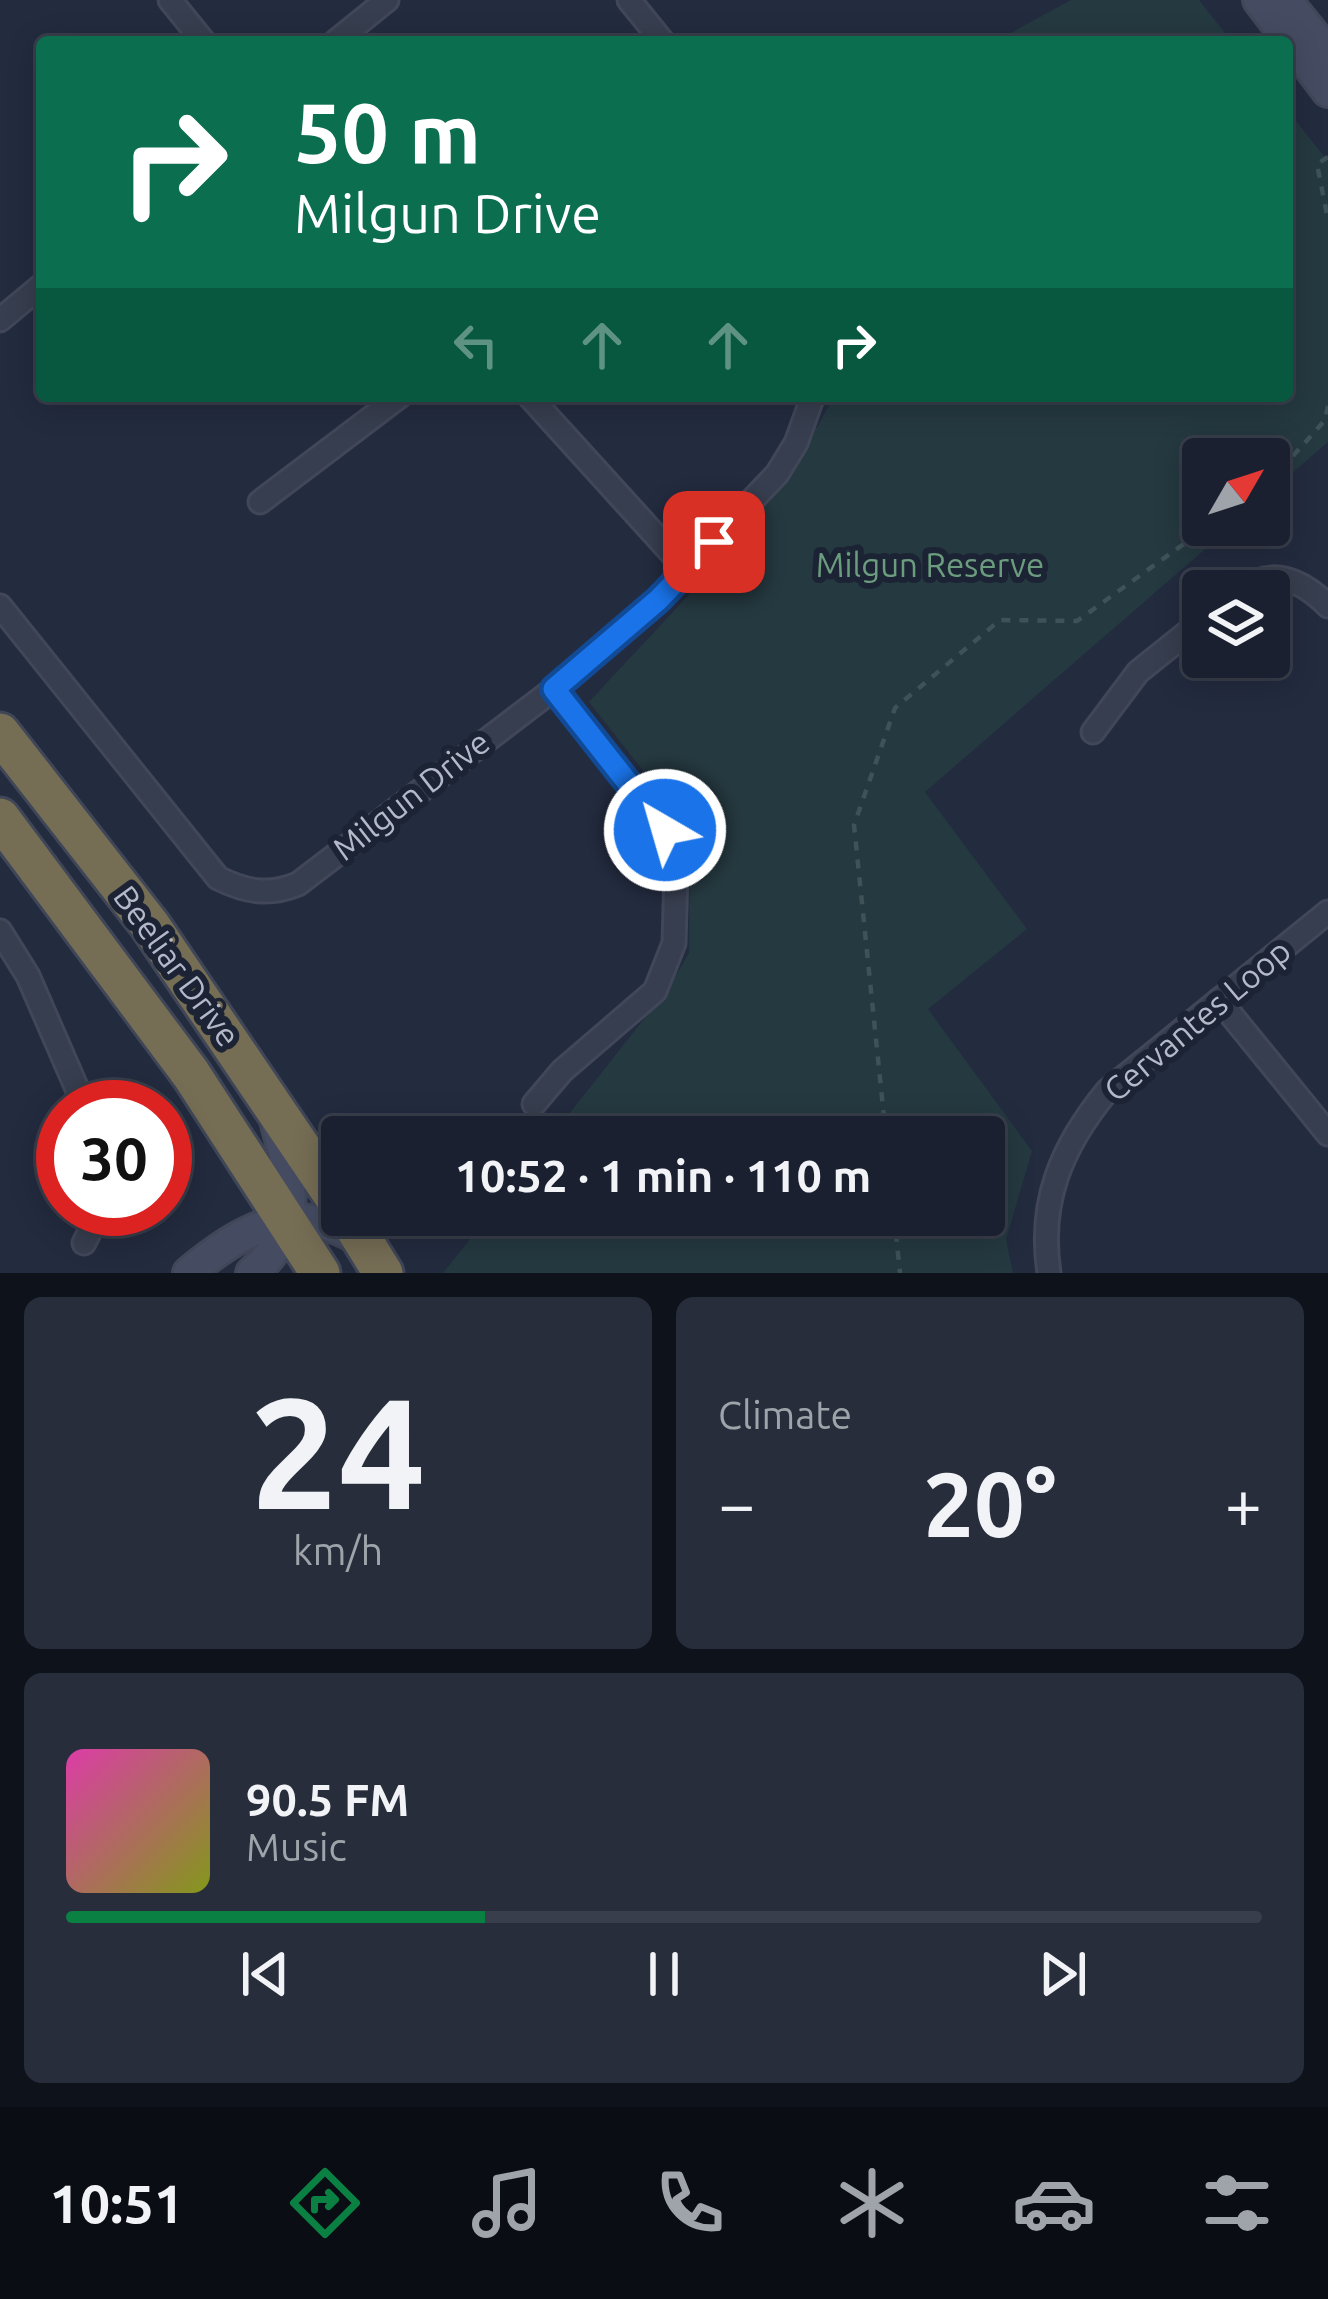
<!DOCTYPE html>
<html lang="en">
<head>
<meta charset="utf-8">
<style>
  :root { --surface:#1a202f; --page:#272d3b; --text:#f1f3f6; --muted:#9fa3aa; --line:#383e4b; --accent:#0b8043 }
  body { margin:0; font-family:Ubuntu,sans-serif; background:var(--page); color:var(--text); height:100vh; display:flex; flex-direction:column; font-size:45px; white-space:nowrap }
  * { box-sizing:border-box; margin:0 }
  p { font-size:39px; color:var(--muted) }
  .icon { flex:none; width:66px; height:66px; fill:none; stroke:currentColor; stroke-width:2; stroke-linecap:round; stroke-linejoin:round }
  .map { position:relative; height:1273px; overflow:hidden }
  .side { display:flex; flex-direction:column; gap:24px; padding:24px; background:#0e121a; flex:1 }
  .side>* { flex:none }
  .top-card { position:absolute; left:36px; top:36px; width:1257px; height:366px; border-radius:12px; box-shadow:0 6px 30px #0003,0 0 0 3px var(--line); background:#0b6e4f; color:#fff; overflow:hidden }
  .needle { width:78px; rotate:51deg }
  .buttons { position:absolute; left:1182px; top:438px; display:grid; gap:24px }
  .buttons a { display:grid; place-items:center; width:108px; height:108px; border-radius:12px; background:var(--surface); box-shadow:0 6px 30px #0003,0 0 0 3px var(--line); font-size:60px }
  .speed { position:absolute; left:36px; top:1080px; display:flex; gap:24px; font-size:60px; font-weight:700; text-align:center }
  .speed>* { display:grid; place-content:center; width:156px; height:156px; border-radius:50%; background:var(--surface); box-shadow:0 6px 30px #0003,0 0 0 3px var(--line); line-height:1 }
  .speed .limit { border:18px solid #d22; background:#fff; color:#111 }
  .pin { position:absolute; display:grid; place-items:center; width:102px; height:102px; color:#fff; margin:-51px; border-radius:24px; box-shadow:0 6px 18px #0006 }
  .me { position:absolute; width:132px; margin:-66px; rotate:322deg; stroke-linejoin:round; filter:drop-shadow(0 0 9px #0008) }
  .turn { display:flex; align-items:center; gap:42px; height:252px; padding:0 60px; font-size:54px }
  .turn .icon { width:156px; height:156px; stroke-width:2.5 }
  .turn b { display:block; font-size:84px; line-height:102px }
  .lanes { display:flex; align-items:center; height:114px; padding:0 60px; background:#0003; justify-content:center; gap:60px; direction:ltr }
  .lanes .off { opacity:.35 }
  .big { font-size:90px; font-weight:700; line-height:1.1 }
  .side .tile { flex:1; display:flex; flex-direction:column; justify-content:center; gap:18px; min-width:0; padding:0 42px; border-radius:18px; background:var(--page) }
  .side .dial { align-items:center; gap:0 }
  .dial b { font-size:156px; line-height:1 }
  .song { display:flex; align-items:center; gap:36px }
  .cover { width:144px; height:144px; border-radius:18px; background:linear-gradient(135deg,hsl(320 70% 55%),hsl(70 70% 35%)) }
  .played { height:12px; border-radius:6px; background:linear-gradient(90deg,var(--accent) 35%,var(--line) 35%) }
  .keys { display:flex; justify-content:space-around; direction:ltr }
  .heat { display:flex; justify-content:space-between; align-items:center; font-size:66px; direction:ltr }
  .side .tiles { flex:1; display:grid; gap:24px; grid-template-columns:1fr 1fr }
  .tile:last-child { grid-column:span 2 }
  .trip { position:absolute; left:321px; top:1116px; width:684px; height:120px; border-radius:12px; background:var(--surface); box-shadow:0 6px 30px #0003,0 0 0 3px var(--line); font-weight:700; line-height:120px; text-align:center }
  .tab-bar { display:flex; height:192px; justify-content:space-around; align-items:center; background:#0a0d13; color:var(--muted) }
  .tab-bar .icon { width:84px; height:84px }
  .tab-bar .selected { color:var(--accent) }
  .tab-bar b { font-size:54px; color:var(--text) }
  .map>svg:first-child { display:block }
  .green { fill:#253940 }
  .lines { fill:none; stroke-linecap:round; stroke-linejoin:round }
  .street-casing { stroke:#414758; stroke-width:27 }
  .secondary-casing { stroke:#414758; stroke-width:36 }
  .highway-casing { stroke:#3f4657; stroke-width:45 }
  .path { stroke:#3e5258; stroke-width:4.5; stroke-dasharray:9 9; stroke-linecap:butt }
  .street { stroke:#373e4f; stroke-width:21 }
  .secondary { stroke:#454c62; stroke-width:30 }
  .highway { stroke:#756d54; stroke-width:39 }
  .route-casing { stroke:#114b97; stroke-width:30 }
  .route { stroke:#1a73e8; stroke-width:21 }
  .labels { text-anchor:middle; stroke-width:12; stroke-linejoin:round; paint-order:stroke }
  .park-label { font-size:33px; fill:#6a9c7d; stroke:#1c2334 }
  .street-label { font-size:33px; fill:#b4b9ca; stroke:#1c2334 }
</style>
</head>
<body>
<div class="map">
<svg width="1328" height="1273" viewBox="0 0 1328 1273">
  <rect width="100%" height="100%" fill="#232b3f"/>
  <g class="green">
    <polygon points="1071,0 1199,0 1232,42 994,42"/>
    <path d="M1287,110L1328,161V442L1269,493V459H1203V525H1233L925,792L1027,929L928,1009L1032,1151L1006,1239L1013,1273H443L489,1215H984V1137H551L669,987L689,953L690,830L589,702C678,605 774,514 834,396H1287Z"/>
  </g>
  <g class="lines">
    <g class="street-casing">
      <g id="street">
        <polyline points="170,0 204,42"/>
        <polyline points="629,0 663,42"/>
        <polyline points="335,42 387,0"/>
        <polyline points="0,320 42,285"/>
        <polyline points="529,396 685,568"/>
        <polyline points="260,502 400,396"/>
        <path d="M1240,591C1272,566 1302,580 1328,606"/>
        <path d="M0,606L218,878C246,892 269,896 298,884L554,689L657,600L777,474L796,443L813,396"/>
        <polyline points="1093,732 1138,672 1203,620"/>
        <polyline points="0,931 28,976 85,1107"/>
        <polyline points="1219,1000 1328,1134"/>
        <polyline points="534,1104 562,1071 655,991 674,943 676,873 665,830 554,689"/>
        <polyline points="84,1243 101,1209"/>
        <path d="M1049,1273C1038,1201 1062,1146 1107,1091L1328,912"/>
      </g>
    </g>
    <g class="secondary-casing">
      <g id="secondary">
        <polyline points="1259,0 1328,91"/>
        <polyline points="1285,0 1328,53"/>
        <path d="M189,1273C243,1227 298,1197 365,1243"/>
        <path d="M252,1273C302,1233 293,1180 277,1124"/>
      </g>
    </g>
    <g class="highway-casing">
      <g id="highway">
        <polyline points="0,733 150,925 342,1208"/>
        <polyline points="0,818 191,1074 320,1273"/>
        <polyline points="347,1215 383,1273"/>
      </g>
    </g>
    <g class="path">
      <polyline points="1328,157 1317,164 1328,220"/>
      <polyline points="1269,483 1325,420 1328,406"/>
      <polyline points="886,1137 854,825 895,708 1000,620 1077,621 1210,525"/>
      <polyline points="894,1215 900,1273"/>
    </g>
    <use href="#street" class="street"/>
    <use href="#secondary" class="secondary"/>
    <use href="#highway" class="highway"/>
  </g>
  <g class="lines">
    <g class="route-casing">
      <polyline id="route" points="665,830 554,689 658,600 714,542"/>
    </g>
    <use href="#route" class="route"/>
  </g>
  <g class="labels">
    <g class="park-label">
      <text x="930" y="577">Milgun Reserve</text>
    </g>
    <g class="street-label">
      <text transform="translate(411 795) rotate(-38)" y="12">Milgun Drive</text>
      <text transform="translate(177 966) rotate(54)" y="12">Beeliar Drive</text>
      <text transform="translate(1197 1020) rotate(-40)" y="12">Cervantes Loop</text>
    </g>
  </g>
</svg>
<div class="buttons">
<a><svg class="needle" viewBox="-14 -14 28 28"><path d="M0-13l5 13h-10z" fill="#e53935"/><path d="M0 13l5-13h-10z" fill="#9fa3aa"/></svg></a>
<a><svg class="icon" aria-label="layers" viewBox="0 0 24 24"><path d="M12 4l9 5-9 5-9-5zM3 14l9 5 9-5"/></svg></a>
</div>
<div class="speed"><div class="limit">30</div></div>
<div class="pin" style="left:714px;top:542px;background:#d93025"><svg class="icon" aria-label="arrive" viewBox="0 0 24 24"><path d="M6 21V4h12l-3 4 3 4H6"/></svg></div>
<svg class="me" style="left:665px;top:830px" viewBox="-20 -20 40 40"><circle r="17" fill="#1a73e8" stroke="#fff" stroke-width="3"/><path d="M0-11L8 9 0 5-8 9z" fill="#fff"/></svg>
<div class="trip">10:52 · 1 min · 110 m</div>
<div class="top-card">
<div class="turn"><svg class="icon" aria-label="right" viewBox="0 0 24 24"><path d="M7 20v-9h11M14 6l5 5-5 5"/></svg><div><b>50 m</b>Milgun Drive</div></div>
<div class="lanes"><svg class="icon off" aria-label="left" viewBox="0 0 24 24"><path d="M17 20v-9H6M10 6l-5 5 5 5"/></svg><svg class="icon off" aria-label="ahead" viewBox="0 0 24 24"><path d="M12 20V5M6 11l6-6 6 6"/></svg><svg class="icon off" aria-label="ahead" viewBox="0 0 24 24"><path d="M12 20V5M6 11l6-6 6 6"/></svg><svg class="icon" aria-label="right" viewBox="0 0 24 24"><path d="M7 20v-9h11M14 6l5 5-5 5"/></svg></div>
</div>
</div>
<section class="side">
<div class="tiles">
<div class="tile dial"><b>24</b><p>km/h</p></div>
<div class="tile"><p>Climate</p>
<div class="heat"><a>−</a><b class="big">20°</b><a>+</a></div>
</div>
<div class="tile">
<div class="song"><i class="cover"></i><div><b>90.5 FM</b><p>Music</p></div></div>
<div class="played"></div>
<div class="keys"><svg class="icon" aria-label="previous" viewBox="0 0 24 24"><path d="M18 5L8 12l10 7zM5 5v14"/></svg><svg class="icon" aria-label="pause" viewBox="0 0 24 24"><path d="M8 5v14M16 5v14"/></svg><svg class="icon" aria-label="next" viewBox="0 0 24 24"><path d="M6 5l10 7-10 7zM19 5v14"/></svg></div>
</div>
</div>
</section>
<nav class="tab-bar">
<b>10:51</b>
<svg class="icon selected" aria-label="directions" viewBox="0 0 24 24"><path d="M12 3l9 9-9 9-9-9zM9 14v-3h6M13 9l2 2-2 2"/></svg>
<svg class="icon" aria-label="music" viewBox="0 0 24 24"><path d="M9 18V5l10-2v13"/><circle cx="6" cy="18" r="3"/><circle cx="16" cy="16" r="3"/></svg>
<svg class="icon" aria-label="phone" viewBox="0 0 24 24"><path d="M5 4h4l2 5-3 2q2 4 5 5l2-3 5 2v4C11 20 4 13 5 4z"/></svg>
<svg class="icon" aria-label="climate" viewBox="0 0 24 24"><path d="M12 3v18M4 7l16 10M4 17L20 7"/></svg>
<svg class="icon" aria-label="car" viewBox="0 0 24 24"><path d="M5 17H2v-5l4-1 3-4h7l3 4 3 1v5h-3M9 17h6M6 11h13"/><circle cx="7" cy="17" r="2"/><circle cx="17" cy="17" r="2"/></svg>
<svg class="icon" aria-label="filters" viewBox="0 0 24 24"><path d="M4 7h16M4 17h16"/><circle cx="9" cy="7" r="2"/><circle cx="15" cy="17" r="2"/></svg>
</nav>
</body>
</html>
